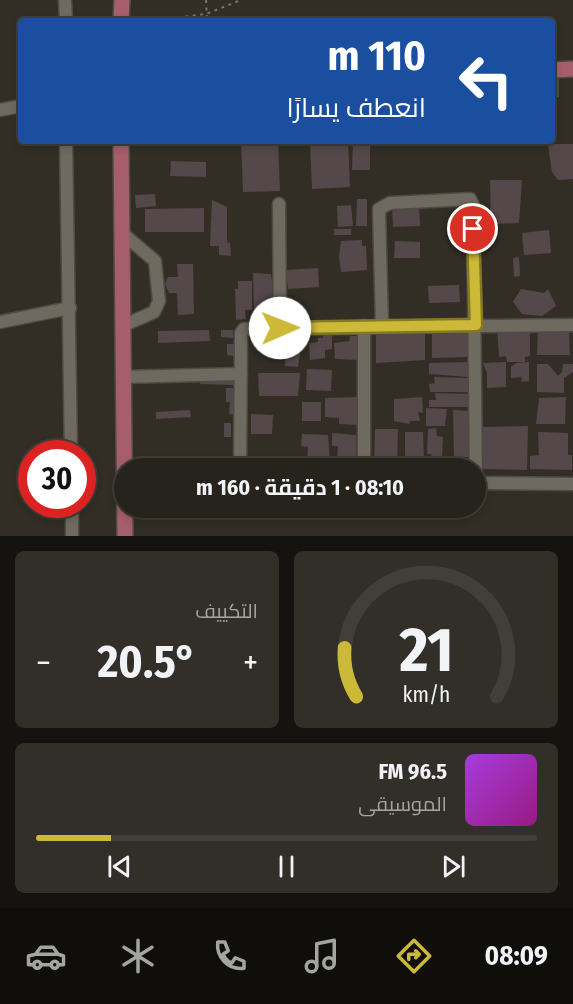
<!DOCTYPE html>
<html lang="ar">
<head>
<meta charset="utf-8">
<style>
  :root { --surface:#26221c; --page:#322f29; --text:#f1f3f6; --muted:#a4a4a3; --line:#423f3b; --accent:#ccb938 }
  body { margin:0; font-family:"Fira Sans Condensed",Cairo,sans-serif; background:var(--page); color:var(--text); direction:rtl; height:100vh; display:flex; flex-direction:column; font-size:22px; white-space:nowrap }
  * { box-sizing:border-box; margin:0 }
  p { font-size:20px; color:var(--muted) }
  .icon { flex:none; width:33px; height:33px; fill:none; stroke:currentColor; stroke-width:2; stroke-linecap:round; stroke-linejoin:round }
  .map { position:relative; height:536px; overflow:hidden; direction:ltr }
  .sheet { display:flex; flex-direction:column; gap:15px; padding:15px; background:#15130f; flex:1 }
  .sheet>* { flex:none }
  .guide { position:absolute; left:18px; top:18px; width:537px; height:126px; border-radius:6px; box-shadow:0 3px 9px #0003,0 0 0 2px var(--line); direction:rtl; background:#1a4fa0; color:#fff; overflow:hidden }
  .speed { position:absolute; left:18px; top:440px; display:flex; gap:12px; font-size:30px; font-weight:700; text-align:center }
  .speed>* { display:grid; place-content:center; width:78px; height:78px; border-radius:50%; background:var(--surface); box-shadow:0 3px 9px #0003,0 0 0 2px var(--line); line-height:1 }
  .speed .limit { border:9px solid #d22; background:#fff; color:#111 }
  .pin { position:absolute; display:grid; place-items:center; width:51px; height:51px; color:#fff; margin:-26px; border:3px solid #fff; border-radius:50%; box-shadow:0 2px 6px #0007 }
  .me { position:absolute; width:66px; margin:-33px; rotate:89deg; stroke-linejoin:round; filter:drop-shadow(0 0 4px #0008) }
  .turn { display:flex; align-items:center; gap:21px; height:126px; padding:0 30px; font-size:27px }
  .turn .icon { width:78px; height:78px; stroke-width:2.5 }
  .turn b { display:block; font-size:42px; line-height:51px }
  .big { font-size:45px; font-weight:700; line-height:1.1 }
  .sheet .card { flex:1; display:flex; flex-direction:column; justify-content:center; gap:9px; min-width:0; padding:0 21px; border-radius:9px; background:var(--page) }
  .sheet .dial { align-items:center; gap:0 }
  .dial svg { height:156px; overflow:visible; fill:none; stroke:var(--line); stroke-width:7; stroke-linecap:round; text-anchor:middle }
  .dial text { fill:var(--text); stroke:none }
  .song { display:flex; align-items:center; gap:18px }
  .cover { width:72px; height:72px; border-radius:9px; background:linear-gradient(135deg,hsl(280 70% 55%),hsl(310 70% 35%)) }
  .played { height:6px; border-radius:3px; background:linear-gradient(90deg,var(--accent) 15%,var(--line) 15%) }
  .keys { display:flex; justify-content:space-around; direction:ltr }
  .heat { display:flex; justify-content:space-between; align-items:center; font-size:33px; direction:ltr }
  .sheet .tiles { flex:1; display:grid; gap:15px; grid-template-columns:1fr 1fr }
  .card:last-child { grid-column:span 2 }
  .trip { position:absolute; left:114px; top:458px; width:372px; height:60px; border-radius:30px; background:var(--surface); box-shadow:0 3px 9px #0003,0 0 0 2px var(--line); font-weight:700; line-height:60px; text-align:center; direction:rtl }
  .tab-bar { display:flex; height:96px; justify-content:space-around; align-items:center; background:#0f0e0b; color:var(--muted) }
  .tab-bar .icon { width:42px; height:42px }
  .tab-bar .selected { color:var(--accent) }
  .tab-bar b { font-size:27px; color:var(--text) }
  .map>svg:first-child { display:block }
  .building { fill:#54484b }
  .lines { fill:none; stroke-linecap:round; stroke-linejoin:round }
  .minor-casing { stroke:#4f4b44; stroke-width:15 }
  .major-casing { stroke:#4f4b44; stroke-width:18 }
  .path { stroke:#78746c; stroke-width:2; stroke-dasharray:3 4.5; stroke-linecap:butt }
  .minor { stroke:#6e6a60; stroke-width:12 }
  .major { stroke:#a65d6c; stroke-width:15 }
  .route-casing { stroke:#857824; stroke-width:15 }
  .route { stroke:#ccb938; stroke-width:10 }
</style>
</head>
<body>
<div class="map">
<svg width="573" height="536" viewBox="0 0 573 536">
  <rect width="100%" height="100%" fill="#322e25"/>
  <g class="building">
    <rect x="552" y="78" width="7" height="19"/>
    <polygon points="241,141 278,141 280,191 243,192"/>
    <polygon points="310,141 348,141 350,187 312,189"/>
    <polygon points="353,142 370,143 370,170 352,170"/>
    <polygon points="548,144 573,144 573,179 558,180 552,172"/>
    <polygon points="171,161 206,162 206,177 170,176"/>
    <polygon points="490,180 522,180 519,223 491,224"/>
    <polygon points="155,194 156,206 136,208 135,195"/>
    <polygon points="357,199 367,199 367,226 356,226"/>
    <polygon points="212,200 227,207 227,242 230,243 231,256 219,255 219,246 210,246"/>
    <polygon points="351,205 353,226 338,227 337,206"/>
    <polygon points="419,205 420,226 393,227 392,206"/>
    <polygon points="204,208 204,232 145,232 145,209"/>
    <rect x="334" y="229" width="17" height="6"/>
    <polygon points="549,230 551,253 524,255 522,233"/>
    <polygon points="453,231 464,231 464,235 454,236"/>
    <polygon points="362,240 362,246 366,246 367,270 341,272 339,256 341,241"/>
    <polygon points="395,241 420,242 420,258 394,258"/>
    <polygon points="519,257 520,276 514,277 513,258"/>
    <polygon points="177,264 193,264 194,314 178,315 177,293 169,293 165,284 168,277 178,277"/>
    <polygon points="318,268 319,287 288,289 286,270"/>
    <polygon points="253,273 271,274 275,304 272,304 273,308 254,310"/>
    <polygon points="238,281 252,281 252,310 245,310 246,319 236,320 235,289 238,289"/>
    <polygon points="459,285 460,302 429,303 428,286"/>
    <polygon points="521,289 544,293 548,289 556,306 542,316 522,314 513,302"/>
    <polygon points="432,327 471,327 469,357 432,358"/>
    <polygon points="530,328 530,356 525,357 525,362 507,362 506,356 499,357 497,329"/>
    <polygon points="376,329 425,329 425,360 376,363"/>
    <polygon points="209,330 210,341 158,343 158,331"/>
    <polygon points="221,330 233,330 233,338 221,337"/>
    <polygon points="538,331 569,332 570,355 537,355"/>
    <polygon points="323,335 332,335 332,349 325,350 325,358 310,360 309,343 318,342 318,338 323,338"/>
    <polygon points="350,336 362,336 359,360 335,359 334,343 349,341"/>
    <polygon points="286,339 302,339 298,367 285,366"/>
    <polygon points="227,344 236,344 235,356 227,355"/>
    <polygon points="468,362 469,377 429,374 429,363"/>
    <polygon points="506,362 506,387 487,388 487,373 483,363"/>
    <polygon points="529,362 529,381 521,382 522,377 511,378 511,367 516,363"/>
    <polygon points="537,364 548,364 558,376 562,372 563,364 573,364 573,372 564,378 564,393 537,392"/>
    <polygon points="307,369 332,370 331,391 306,390"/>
    <polygon points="258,373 300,373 298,396 259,396"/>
    <polygon points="234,375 235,385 200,384 201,377"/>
    <polygon points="434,377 471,378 471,392 430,392 429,384 435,383"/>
    <polygon points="226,388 238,388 236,415 229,414 230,402 226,402"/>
    <polygon points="435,393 470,394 471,407 429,407 429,400 436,400"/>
    <polygon points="357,397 358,425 339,424 339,418 325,417 325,398"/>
    <polygon points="422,397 423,413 418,412 420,421 410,421 410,424 394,421 394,399"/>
    <polygon points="566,397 565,424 536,424 539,398"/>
    <rect x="302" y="402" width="19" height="19"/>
    <polygon points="426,408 447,409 445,426 426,426"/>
    <polygon points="190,410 191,417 156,419 156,412"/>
    <polygon points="453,410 471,411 469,457 454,457"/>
    <polygon points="251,414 273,415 272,434 251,434"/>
    <rect x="224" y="423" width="7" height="14"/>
    <polygon points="528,426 527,470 482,469 481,427"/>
    <polygon points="436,428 437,436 443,437 442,457 441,463 433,463 431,454 427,454 428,429"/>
    <polygon points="375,429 398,429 397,468 374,468"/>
    <polygon points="405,432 423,432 424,460 418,460 418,463 409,464 409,461 405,460"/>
    <polygon points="538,432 568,433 568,455 572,455 572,470 530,469 530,456 539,455"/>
    <polygon points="332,433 356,435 356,460 337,459 338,446 332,446"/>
    <polygon points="302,434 328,435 330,463 307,461 308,447 301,446"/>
  </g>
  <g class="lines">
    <g class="minor-casing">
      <g id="minor">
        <polyline points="65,0 66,21"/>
        <polyline points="0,110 21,106"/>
        <polyline points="66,141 71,453"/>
        <polyline points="279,204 280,328"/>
        <polyline points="122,233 155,261 159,301 154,312 122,326"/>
        <polyline points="0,322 70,308"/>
        <polyline points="382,326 379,209 390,203 470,199 473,205 476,477"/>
        <polyline points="122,377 241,374"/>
        <polyline points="240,468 241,333 244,329 573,325"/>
        <polyline points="364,468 364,326"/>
        <polyline points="476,483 573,484"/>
        <polyline points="72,504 72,536"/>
      </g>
    </g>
    <g class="major-casing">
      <g id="major">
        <polyline points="121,21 122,0"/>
        <polyline points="552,70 573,69"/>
        <polyline points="121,141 125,536"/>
      </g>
    </g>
    <g class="path">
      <polyline points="206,0 207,21"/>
      <polyline points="148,21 206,14 241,0"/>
    </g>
    <use href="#minor" class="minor"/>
    <use href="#major" class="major"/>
  </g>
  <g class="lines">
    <g class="route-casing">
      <polyline id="route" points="280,328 476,325 473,229"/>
    </g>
    <use href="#route" class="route"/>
  </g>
</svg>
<div class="speed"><div class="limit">30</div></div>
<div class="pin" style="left:473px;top:229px;background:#d93025"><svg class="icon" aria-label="arrive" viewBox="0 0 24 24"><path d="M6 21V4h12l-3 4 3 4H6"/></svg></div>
<svg class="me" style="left:280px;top:328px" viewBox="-20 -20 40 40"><circle r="19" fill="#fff"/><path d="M0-13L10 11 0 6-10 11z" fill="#ccb938"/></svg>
<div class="trip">08:10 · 1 دقيقة · 160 m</div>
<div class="guide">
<div class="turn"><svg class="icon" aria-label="left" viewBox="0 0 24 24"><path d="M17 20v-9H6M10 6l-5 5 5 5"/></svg><div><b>110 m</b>انعطف يسارًا</div></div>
</div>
</div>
<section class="sheet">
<div class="tiles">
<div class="card dial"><svg viewBox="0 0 100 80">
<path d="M14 69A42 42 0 1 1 86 69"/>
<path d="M14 69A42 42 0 0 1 8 44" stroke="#ccb938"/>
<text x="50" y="56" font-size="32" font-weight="700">21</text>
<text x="50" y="72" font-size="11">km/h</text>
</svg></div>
<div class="card"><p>التكييف</p>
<div class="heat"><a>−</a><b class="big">20.5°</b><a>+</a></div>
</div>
<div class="card">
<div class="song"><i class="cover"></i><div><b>96.5 FM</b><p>الموسيقى</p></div></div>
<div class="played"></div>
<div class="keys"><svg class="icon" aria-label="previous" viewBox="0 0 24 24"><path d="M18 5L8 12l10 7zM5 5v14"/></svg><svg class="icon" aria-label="pause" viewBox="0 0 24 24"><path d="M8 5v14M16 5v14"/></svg><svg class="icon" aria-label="next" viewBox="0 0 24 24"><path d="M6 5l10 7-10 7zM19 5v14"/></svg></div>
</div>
</div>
</section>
<nav class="tab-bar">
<b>08:09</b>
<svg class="icon selected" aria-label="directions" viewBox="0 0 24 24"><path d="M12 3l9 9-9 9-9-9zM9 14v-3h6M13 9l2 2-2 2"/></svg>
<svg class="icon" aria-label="music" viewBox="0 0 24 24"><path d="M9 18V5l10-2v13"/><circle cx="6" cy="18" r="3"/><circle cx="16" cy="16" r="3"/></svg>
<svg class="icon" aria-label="phone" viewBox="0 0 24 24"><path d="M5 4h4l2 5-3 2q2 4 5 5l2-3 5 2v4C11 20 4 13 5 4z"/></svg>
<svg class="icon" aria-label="climate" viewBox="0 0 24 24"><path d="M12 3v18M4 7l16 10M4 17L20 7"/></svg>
<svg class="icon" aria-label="car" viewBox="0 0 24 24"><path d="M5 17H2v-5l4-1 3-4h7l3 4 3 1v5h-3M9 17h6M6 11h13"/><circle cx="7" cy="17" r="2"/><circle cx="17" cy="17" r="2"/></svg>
</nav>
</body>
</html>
